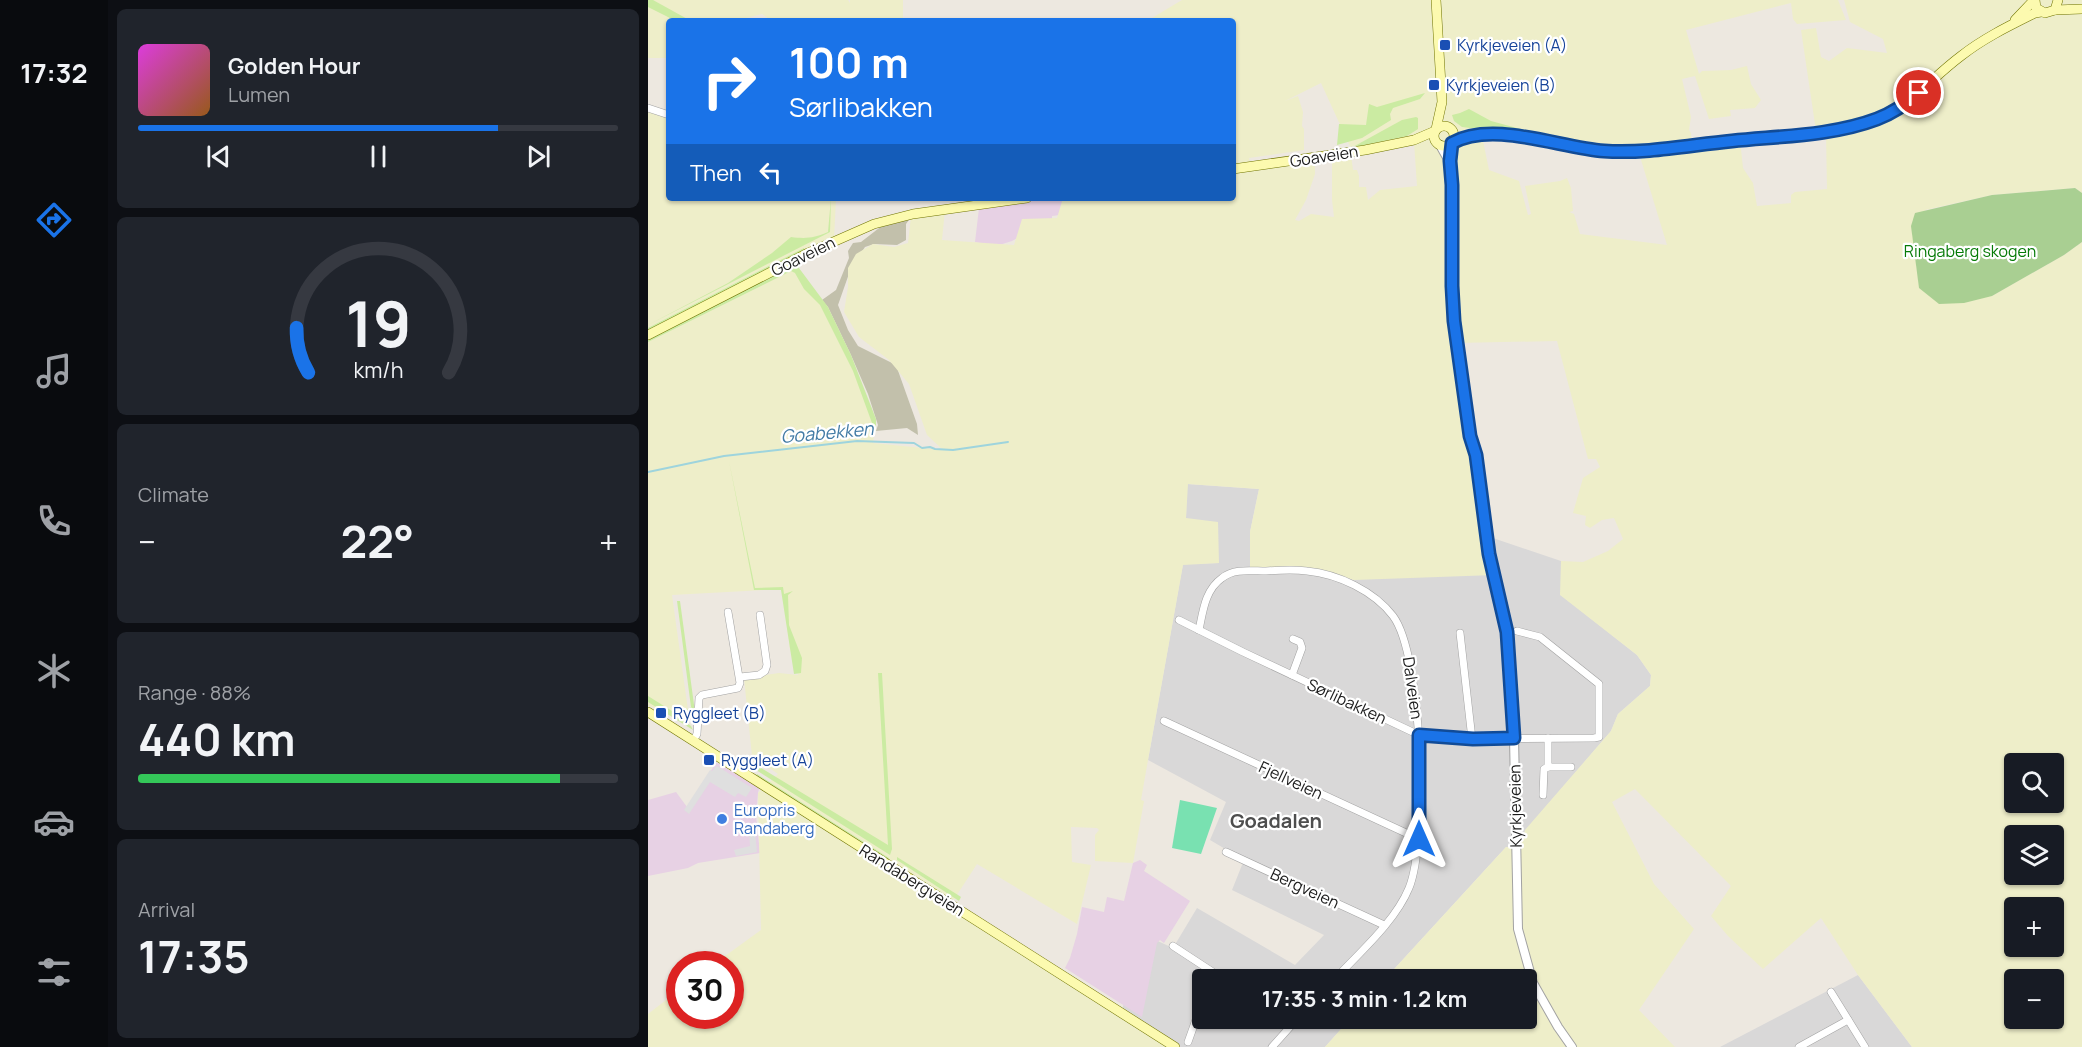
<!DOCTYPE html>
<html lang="en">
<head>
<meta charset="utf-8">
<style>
  :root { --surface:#171b24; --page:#20242c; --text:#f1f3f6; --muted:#9ea1a6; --line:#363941; --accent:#1a73e8 }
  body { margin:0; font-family:Manrope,sans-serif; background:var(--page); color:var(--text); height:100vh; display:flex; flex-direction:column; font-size:22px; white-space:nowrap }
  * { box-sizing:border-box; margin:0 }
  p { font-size:20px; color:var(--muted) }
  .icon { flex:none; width:33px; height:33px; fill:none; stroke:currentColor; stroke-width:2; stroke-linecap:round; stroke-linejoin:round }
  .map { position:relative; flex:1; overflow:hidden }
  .sheet { display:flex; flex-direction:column; gap:9px; padding:9px; background:#0d0f14; width:540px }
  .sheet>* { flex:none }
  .guide { position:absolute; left:18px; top:18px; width:570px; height:183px; border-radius:6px; box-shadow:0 2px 4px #0004; background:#1a73e8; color:#fff; overflow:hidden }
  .tools { position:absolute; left:1356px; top:753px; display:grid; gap:12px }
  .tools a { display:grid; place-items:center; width:60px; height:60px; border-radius:6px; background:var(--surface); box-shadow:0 2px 4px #0004; font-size:30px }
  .speed { position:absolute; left:18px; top:951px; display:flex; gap:12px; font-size:30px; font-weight:700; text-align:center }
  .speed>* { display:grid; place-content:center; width:78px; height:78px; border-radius:50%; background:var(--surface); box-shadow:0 2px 4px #0004; line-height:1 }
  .speed .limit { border:9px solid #d22; background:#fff; color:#111 }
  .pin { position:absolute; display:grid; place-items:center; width:51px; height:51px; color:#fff; margin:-26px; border:3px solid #fff; border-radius:50%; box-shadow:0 2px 6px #0007 }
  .me { position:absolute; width:66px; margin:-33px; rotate:0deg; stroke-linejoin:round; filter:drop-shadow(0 0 4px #0008) }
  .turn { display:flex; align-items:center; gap:21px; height:126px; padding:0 24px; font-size:27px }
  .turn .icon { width:78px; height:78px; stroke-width:2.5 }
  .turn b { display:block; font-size:42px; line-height:51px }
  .then { display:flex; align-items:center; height:57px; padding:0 24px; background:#0003; gap:12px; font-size:22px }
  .big { font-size:45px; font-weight:700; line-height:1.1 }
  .sheet .tile { flex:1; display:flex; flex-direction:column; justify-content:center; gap:9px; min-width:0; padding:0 21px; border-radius:9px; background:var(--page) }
  .sheet .dial { align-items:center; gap:0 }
  .dial svg { height:156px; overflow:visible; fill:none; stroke:var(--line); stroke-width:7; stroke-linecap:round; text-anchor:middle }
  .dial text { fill:var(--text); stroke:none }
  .song { display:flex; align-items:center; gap:18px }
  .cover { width:72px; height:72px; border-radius:9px; background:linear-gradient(135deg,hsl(300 70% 55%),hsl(30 70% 35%)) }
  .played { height:6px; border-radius:3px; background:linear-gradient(90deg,var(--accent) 75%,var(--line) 75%) }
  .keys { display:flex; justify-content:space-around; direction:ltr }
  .heat { display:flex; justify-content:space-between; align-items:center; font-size:33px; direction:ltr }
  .charge { height:9px; border-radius:4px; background:linear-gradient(90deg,#34c759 88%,var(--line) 0) }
  .trip { position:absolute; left:544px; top:969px; width:345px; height:60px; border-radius:6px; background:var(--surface); box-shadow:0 2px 4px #0004; font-weight:700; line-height:60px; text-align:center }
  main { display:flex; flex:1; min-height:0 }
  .tab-bar { display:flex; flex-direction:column; width:108px; justify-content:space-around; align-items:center; background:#090b0e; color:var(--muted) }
  .tab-bar .icon { width:42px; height:42px }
  .tab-bar .selected { color:var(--accent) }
  .tab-bar b { font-size:27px; color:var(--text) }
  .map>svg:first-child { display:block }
  .residential { fill:#d9d8d8 }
  .industrial { fill:#e7d1e4 }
  .construction { fill:#c2c0ab }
  .farmland { fill:#eeeec9; fill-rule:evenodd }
  .grass { fill:#cbeba2 }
  .forest { fill:#a9cf92 }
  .pitch { fill:#79e1b1 }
  .parking { fill:#dfdfdf }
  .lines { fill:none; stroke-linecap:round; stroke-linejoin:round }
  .stream { stroke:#9ed4dd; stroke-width:2 }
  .minor-casing { stroke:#a2a2a2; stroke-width:8 }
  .tertiary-casing { stroke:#a2a2a2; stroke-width:10 }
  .secondary-casing { stroke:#6f7301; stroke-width:10 }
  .minor { stroke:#fff; stroke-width:7 }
  .tertiary { stroke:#fff; stroke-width:8 }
  .secondary { stroke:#fcfaaf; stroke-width:9 }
  .route-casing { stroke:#114b97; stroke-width:15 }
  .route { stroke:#1a73e8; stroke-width:10 }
  .transit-dot { fill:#1a4fb4; stroke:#fff; stroke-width:2 }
  .shop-dot { fill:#3f7fe0; stroke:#fff; stroke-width:2 }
  .labels { text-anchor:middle; stroke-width:4.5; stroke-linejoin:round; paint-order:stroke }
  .transit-label { font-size:16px; fill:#164399; stroke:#fff; text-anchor:start }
  .street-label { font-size:16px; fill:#1b1b1b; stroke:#fff }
  .park-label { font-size:16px; fill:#077b08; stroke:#fff }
  .shop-label { font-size:16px; fill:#366cbe; stroke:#fff; text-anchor:start }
  .water-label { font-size:18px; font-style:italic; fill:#427ba5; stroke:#fff }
  .quarter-label { font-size:20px; font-weight:bold; fill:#4e4e4e; stroke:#fff }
</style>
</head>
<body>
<main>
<nav class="tab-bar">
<b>17:32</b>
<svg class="icon selected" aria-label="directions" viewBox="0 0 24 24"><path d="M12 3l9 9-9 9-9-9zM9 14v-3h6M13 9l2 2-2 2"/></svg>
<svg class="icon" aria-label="music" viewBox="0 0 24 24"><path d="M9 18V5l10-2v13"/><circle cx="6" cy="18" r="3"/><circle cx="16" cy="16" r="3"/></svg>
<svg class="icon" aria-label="phone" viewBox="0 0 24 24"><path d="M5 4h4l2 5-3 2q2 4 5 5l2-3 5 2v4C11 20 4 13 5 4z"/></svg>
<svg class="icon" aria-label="climate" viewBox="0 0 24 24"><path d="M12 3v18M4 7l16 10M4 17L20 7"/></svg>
<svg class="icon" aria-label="car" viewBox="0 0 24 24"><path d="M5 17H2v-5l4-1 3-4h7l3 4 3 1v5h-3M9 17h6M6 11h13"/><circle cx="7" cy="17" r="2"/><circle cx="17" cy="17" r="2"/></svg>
<svg class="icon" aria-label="filters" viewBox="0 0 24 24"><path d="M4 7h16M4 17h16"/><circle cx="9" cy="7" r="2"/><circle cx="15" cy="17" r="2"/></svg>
</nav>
<section class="sheet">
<div class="tile">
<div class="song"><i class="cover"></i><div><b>Golden Hour</b><p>Lumen</p></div></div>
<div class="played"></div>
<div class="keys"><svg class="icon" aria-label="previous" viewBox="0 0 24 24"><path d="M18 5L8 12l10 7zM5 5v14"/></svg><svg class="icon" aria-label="pause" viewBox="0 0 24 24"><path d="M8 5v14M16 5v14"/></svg><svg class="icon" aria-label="next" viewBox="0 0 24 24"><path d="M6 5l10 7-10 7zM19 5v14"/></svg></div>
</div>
<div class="tile dial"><svg viewBox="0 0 100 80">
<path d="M14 69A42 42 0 1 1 86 69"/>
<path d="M14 69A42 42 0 0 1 8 46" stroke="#1a73e8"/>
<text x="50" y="56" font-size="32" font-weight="700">19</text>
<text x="50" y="72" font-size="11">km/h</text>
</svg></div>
<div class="tile"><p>Climate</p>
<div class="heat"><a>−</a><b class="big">22°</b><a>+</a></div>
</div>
<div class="tile"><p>Range · 88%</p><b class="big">440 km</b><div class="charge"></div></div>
<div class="tile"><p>Arrival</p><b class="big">17:35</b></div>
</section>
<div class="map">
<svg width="1434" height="1047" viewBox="0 0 1434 1047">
  <rect width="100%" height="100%" fill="#ede8e0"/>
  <g class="residential">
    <polygon points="539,484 611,489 602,532 602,567 669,569 706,580 839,536 913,561 913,595 989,655 1003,675 1002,686 970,714 963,731 878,830 874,840 865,847 858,847 737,979 555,980 555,1018 702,1019 677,1047 528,1047 474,1011 492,933 525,948 549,908 647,965 676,935 584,890 596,860 562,840 578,802 500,760 535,564 571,563 538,518"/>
    <polygon points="1210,975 1264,1047 1072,1047"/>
  </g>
  <g class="industrial">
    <polygon points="402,198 416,198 412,215 404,216 404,220 364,241 348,246 327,242 331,208"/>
    <polygon points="68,763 74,764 113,788 111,789 110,793 108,816 112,853 50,863 40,868 0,876 0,800 28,792 39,807"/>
    <polygon points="492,860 499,865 496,871 542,901 516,943 512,940 509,943 494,1017 417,968 422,958 429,934 434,907 456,912 459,897 476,901 485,863"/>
  </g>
  <polygon class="construction" points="263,217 258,224 258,240 249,245 226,244 217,247 203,268 190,305 200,330 210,346 248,365 269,424 270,435 259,428 228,431 230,425 220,394 203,355 180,307 174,300 188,290 201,258 200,251 205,243 213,242 235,225"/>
  <g class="farmland">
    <polygon points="0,0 200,0 202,3 202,0 255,0 255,21 124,21 114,14 87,21 21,21 21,58 0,58"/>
    <path d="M534,0H1190L1198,20L1149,24L1145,19L1143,3L1038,30L1051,74L1054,71L1083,70L1099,66L1103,84L1113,100L1107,108L1082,110L1083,116L1061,119L1047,76L1034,79L1043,117L1041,130L1043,133L1044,146L1092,140L1095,168L1105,183L1109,206L1143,203V195L1147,192L1179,189L1178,133L1168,131L1153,30L1168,28L1173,57L1181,61L1199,48L1239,53L1235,39L1202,22L1196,0H1434V193L1427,188L1344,195L1277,210L1344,296L1416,255L1434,242V1047H1264L1210,975L1173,918L1115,969L1080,936L1063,916L1083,886L987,789L964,802L1006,884L1046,929L991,1010L1027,1047H677L702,1019L879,1018V980L737,979L858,847H865L874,840L877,830L963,731L970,714L1002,686L1003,675L989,655L912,595L913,561L935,562L960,551L975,539L966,518L954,520L942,528L937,525L938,516L925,513L935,478L952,467L948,459H940L909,341L808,343L846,575L706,580L669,569L602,567V532L611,489L540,484L538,518L570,522L571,563L535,565L500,760L493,800L496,801L485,863L447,861V835L451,830L449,828L423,827L424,862L443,865L429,924L329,864L303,904L528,1047H0V1014L31,990L32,1016H82V964H66L113,930L110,793L130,774L104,756L96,678L131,673L150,675L142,649L134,589L24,595L40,710L32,714L0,706V108L21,113V198H188L186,240L144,261L175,308L207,374L227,425L225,443L295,450L279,435L261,384L241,360L211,337L196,312L200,287V268L208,254L225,244L246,247L260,243L263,216L297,210L294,240L366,245L374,219L409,218L415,198H585V21H499ZM673,83L705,153L766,142L769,186L732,190L720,200L718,187H711V176L709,170H705L703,155L684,158V200L686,217L663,214L651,221L647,220L658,200L667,174V159L604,169L601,158L656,150V129L654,126L655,112L650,96L637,101ZM834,136L871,137L990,150L1019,245L932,234L926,214L921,212L925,211L923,188L919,178L912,181L877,186L883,214L880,215L871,181L841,170ZM1366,764H1406V802H1366ZM1366,836H1406V874H1366ZM1366,908H1406V946H1366ZM1366,980H1406V1018H1366Z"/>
  </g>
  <g class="grass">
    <polygon points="0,0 5,0 43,21 28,21 0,7"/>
    <polygon points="777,93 772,99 745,108 742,114 743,120 714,138 689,145 691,124 718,125 721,104 729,107"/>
    <polygon points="821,109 843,121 910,139 814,127 806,121 804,115 812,113"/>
    <polygon points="768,117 770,118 770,129 759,136 703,148 754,120"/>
    <path d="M183,198L182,232L0,325L80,283L124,253L143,237C158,239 166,238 180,232Z"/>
    <polygon points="156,248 157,250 0,332 0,328"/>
    <polygon points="148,264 180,307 203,355 228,419 228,431 225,432 224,423 205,371 172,305 156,289 147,273 143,271 0,342 0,339"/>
    <polygon points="81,461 107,588 135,587 136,594 145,591 140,595 141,625 154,658 153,673 146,674 133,590 106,590"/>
    <polygon points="29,601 32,601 47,712 35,720 43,726 45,730 0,702 0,696 24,711 35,712 43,707"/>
    <polygon points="230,673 234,673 244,849 242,855 108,770 110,766 240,845"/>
    <polygon points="109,774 241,858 240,861 108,776"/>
    <polygon points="249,857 310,895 313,897 311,901 249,860"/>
  </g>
  <polygon class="forest" points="1427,188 1434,193 1434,242 1416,255 1344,296 1316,303 1291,304 1271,288 1263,226 1267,213 1344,195"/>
  <polygon class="pitch" points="532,800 569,808 553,854 524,848"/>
  <g class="parking">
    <polygon points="69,766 104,788 98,797 90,793 87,797 62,782 41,814 36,810 62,770 64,771"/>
    <polygon points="101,831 107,831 109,852 88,856 86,850 102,846"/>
  </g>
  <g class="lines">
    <polyline class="stream" points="0,472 76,456 209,441 266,443 274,448 282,447 287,449 305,450 360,442"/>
    <g class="minor-casing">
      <g id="minor">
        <polyline points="0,108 21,115"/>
        <polyline points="531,620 595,652 771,735 825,739 946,738 951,737 951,684 892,637 869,631"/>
        <path d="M551,630C555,611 557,590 574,578C586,568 603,571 618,571C631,570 645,569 659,571C690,574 726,591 745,616C775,656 780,842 761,888C747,922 711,953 686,980"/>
        <polyline points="812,633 824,739"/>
        <polyline points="644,675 654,648 652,642 645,639"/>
        <polyline points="92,677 111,675 117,671 119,665 112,615"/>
        <polyline points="516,721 771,839"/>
        <polyline points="45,741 49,734 51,698 54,695 90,688 92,683 80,612"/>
        <polyline points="900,767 923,767"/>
        <polyline points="895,795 896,769 900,767 900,738"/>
        <polyline points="578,852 736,925"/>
        <polyline points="525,946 577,980"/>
        <polyline points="1183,992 1217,1047"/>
        <polyline points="540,1042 555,1000"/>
        <polyline points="624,1047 650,1018"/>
        <polyline points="1151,1047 1200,1020"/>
      </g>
    </g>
    <g class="tertiary-casing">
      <g id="tertiary">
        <polyline points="804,143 802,161 804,185 804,304 806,321 822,436 828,455 841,554 859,632 866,738 870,929 885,983 910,1027 924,1047"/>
        <polyline points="792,145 801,161"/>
      </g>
    </g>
    <g class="secondary-casing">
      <g id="secondary">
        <polyline points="1387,0 1388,8 1397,13 1407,10 1410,0"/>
        <polyline points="1407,10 1434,9"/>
        <polyline points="1367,20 1386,0"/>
        <circle cx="796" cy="136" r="10"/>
        <polyline points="788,129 794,102 788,0"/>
        <path d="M805,141C813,139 823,136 831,135C872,129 917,149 958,151C1001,153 1047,145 1090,140C1130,136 1172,135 1212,125C1258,113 1277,83 1313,56C1336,38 1361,26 1387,13L1393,12"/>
        <polyline points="585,169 717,150 766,140 787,131"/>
        <polyline points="0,335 160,253 226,224 265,214 379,198"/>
        <polyline points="0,712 527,1047"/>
      </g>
    </g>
    <use href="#minor" class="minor"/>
    <use href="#tertiary" class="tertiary"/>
    <use href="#secondary" class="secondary"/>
  </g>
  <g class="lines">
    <g class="route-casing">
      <path id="route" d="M771,839V735L825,739L866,738L859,632L841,554L828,455L822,436L806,321L804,286V185L802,161L804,143C845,120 912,148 956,151C998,154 1042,145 1084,141C1132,136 1184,136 1229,119C1245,113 1258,104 1271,93"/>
    </g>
    <use href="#route" class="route"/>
  </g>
  <g class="transit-dot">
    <rect x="791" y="39" width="12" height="12" rx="3"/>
    <rect x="780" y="79" width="12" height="12" rx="3"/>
    <rect x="7" y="707" width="12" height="12" rx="3"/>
    <rect x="55" y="754" width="12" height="12" rx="3"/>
  </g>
  <circle class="shop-dot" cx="74" cy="819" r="6"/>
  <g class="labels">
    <g class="transit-label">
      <text x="809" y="51">Kyrkjeveien (A)</text>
      <text x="798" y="91">Kyrkjeveien (B)</text>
      <text x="25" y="719">Ryggleet (B)</text>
      <text x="73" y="766">Ryggleet (A)</text>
    </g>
    <g class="street-label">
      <text transform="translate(676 156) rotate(-9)" y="6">Goaveien</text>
      <text transform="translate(155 256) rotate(-26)" y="6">Goaveien</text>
      <text transform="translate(765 688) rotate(82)" y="6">Dalveien</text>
      <text transform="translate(699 701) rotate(25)" y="6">Sørlibakken</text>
      <text transform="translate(643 780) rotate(25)" y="6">Fjellveien</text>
      <text transform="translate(867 806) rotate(-91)" y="6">Kyrkjeveien</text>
      <text transform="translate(264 880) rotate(32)" y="6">Randabergveien</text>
      <text transform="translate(657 888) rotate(25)" y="6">Bergveien</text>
    </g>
    <g class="park-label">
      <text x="1322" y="257">Ringaberg skogen</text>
    </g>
    <g class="shop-label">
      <text x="86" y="816">Europris<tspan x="86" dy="18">Randaberg</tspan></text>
    </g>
    <g class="water-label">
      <text transform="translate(179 433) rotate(-5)" y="6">Goabekken</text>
    </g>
    <g class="quarter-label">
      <text x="628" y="828">Goadalen</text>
    </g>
  </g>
</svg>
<div class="tools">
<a><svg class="icon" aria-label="search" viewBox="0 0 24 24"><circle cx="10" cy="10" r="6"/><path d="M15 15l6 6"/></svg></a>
<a><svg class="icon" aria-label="layers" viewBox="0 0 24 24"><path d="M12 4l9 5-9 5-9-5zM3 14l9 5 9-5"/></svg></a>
<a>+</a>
<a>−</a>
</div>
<div class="speed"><div class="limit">30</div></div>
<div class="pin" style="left:1271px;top:93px;background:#d93025"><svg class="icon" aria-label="arrive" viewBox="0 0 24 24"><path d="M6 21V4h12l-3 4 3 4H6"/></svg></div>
<svg class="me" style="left:771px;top:839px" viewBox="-20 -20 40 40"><path d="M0-17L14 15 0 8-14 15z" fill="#1a73e8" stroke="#fff" stroke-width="4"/></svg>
<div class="trip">17:35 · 3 min · 1.2 km</div>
<div class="guide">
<div class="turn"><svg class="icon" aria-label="right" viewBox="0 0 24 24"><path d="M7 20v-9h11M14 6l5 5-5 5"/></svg><div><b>100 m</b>Sørlibakken</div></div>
<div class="then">Then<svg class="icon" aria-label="left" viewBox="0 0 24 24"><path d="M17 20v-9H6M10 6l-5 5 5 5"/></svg></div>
</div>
</div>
</main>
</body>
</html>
